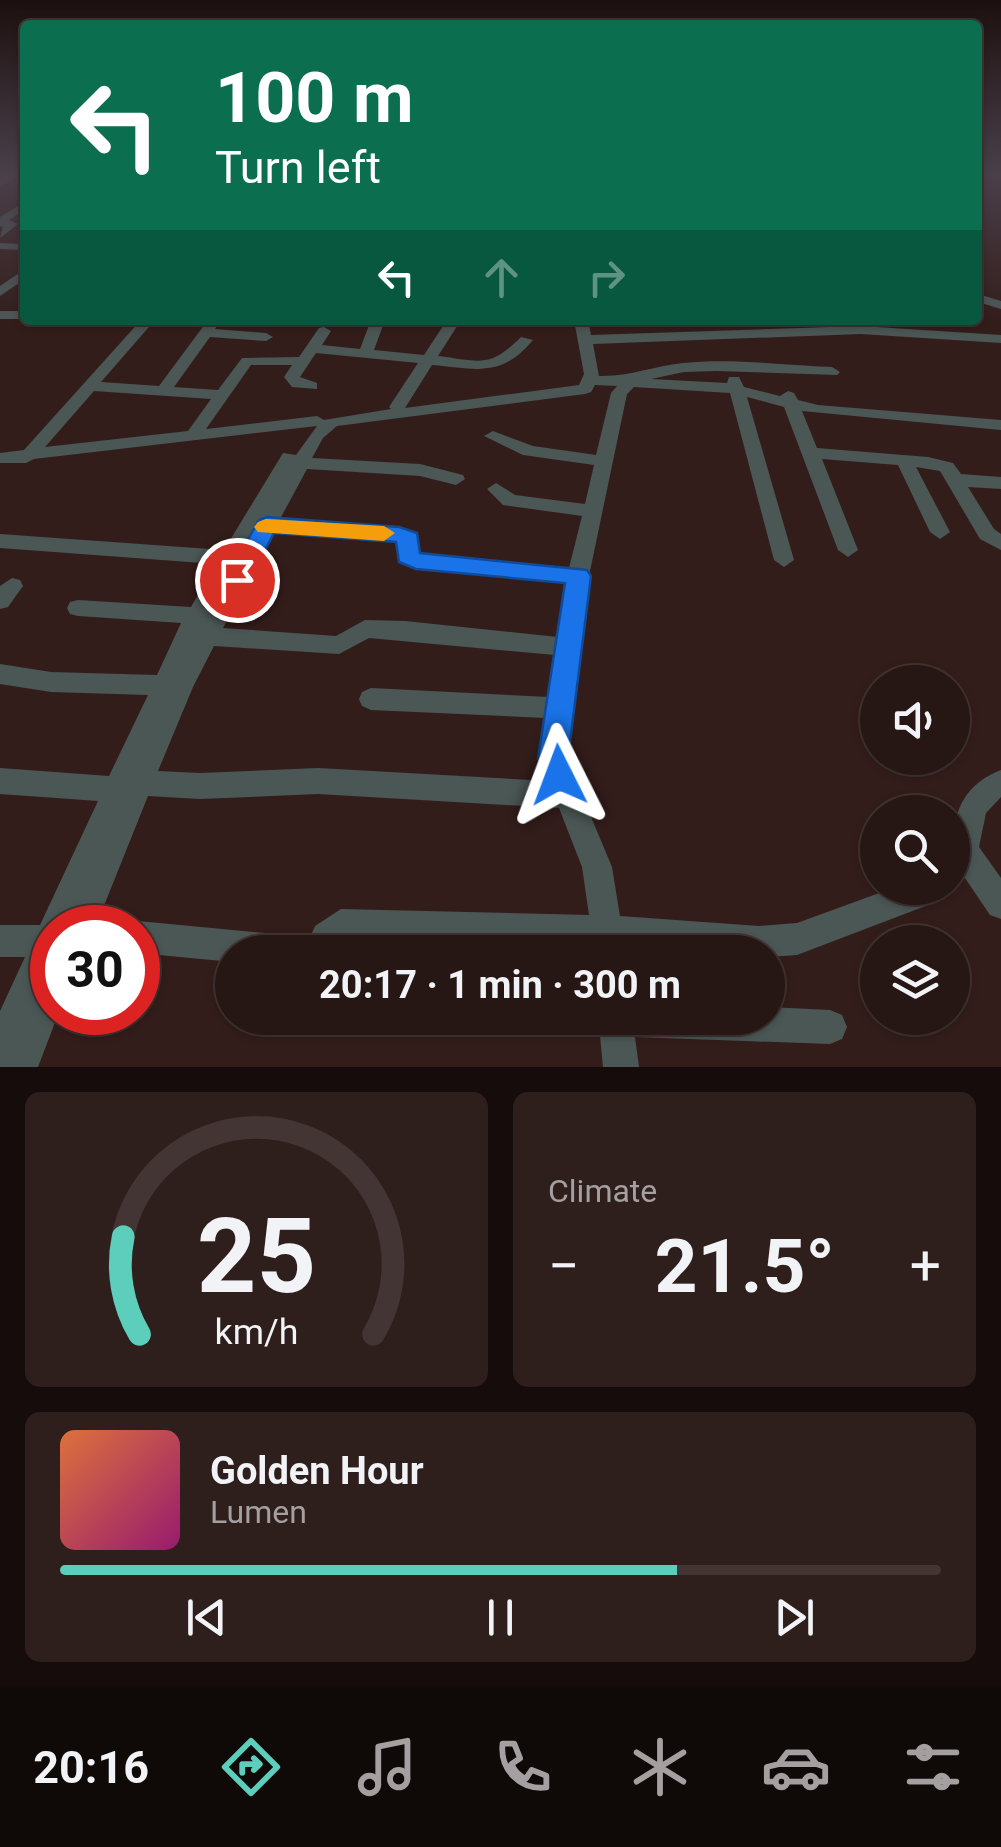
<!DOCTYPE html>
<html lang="en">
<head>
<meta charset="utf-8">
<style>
  :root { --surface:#261614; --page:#2e1f1d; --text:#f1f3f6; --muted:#a49fa0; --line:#423534; --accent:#5ccebb }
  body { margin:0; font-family:Roboto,sans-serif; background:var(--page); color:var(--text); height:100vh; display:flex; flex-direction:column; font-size:38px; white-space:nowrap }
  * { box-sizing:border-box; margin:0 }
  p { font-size:32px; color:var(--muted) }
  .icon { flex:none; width:55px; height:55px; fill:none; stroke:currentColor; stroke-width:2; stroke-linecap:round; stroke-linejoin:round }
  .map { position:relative; height:1067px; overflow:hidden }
  .sheet { display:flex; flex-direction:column; gap:25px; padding:25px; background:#150c0b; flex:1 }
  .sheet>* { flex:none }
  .hud { position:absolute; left:20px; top:20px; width:962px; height:305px; border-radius:10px; box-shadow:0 2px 8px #0004,0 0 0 2px var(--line); background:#0b6e4f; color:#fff; overflow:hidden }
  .fabs { position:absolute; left:860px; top:665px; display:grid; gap:20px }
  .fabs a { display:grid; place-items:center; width:110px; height:110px; border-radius:50%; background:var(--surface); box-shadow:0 2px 8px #0004,0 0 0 2px var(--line); font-size:50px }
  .speed { position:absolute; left:30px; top:905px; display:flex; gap:20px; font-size:50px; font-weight:700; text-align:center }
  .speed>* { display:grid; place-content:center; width:130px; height:130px; border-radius:50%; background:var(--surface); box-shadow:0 2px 8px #0004,0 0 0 2px var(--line); line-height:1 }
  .speed .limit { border:15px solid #d22; background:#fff; color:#111 }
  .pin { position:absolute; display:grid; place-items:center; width:85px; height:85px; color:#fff; margin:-42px; border:5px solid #fff; border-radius:50%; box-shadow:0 2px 10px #0007 }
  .me { position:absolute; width:110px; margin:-55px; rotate:357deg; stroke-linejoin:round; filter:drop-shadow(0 0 8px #0008) }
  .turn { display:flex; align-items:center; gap:35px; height:210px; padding:0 30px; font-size:45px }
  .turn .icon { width:130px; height:130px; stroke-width:2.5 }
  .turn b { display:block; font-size:70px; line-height:85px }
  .lanes { display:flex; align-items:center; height:95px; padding:0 30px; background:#0003; justify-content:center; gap:50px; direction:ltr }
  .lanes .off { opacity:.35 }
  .big { font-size:75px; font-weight:700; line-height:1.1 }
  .sheet .widget { flex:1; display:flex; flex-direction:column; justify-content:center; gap:15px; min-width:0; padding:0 35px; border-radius:15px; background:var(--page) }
  .sheet .dial { align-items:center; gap:0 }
  .dial svg { height:260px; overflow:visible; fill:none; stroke:var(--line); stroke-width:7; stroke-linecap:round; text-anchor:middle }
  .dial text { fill:var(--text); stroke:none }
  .song { display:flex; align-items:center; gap:30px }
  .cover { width:120px; height:120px; border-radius:15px; background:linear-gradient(135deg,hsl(20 70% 55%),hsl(320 70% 35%)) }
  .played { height:10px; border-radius:5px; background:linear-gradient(90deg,var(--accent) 70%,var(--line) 70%) }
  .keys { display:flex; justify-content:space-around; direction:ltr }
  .heat { display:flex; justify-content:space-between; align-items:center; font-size:55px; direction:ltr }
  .sheet .tiles { flex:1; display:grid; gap:25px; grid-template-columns:1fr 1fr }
  .widget:last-child { grid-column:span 2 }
  .trip { position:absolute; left:215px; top:935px; width:570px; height:100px; border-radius:50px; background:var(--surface); box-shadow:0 2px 8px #0004,0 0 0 2px var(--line); font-weight:700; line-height:100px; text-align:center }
  .tabs { display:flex; height:160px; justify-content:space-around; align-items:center; background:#0f0908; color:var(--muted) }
  .tabs .icon { width:70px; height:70px }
  .tabs .on { color:var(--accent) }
  .tabs b { font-size:45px; color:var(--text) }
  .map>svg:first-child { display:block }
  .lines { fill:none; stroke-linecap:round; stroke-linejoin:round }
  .minor { fill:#4b5755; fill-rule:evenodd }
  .route { fill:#1a73e8; stroke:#114b97; stroke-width:2.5 }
  .slow { fill:#f59e0b }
</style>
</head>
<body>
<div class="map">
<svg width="1001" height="1067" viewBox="0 0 1001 1067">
  <rect width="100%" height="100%" fill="#331d1b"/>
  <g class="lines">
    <g class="minor">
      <polygon points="11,174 23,174 0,186 0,179"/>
      <polygon points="25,202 25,210 9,220 18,224 0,238 3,227 0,226 0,217"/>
      <polygon points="0,243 25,244 25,250 0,249"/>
      <polygon points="25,269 25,279 0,296 0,286"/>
      <polygon points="978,294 1001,301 1001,309 978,302"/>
      <rect x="0" y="311" width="25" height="8"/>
      <path d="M141,320H155L101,382L159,386L208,320H222L215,329L266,333L273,337L266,341L210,337L174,387L218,390L242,358L299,357L319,328L324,327L331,331L322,345L360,349L371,320H385L374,350L424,355L447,320H461L438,356C480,361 489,369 521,337L533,340C501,378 478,369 432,365L405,408L579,385L584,374L574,320H588L591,335L861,326L1001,335V343L861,334L593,344L599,376C629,377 653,366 683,363C732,358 783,365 832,367L840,372L837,375L717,371L684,372L651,379L727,383L729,377H739L744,387L780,396L788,391L794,393L798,400L818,405L1001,420V430L802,411L817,448L928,457L953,463L961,474L1001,477V489L968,487L994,529L1001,534V550L980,539L940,471L916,467L950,532L940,539L930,532L898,465L822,459L858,550L848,557L838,550L784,407L747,397L794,560L784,567L774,560L730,393L634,387L627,394L589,576L566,757L612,867L620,916L759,926L797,923L893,888H948L944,899L797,955L768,957V952H684L626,948V952H594L593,947L346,941L337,952H232V962L138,953V928H126L138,921L296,936L308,942L315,926L341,909L589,915L582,867L559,808L318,794L200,799L148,796L95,928H52V1012H59L38,1067H0V1011L25,957H0V925H40L98,801L0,794V768L109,776L148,695L51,692L0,684V664L51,672L157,675L181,623L78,616L70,614L67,608L70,602L78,600L191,607L216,564L0,548V534L224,550L283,453L296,455L317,426L34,459L26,463H0V453L24,450ZM316,353L418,363L389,407L391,409L324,420L317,416L206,429L251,365H292L284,377L292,387L317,389V383L300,377ZM595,385L617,386L611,393L596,455L533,446L493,431L484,436L523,455L594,465L585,504L515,495L496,483L487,489L503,505L582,516L569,568L420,554L416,534L399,527L280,519L307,469L420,476L456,485L465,479L463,475L420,464L312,458L323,438L337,426L585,394L591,392ZM94,391L211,399L188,431L45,447ZM274,532L395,541L399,542L401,561L416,568L566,583L558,637L405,621L365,620L336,636L223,628ZM369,638L555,655L549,697L371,688L362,692L359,699L362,706L371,710L546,718L540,757L549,781L318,768L200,773L158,771L193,687L214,646L339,654Z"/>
      <polygon points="12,578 20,580 23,586 8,607 0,609 0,586"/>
      <path d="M1001,770V797L986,813L979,847L1001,878V919L990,915L965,878L952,887C952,838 947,791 1001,770Z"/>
      <polygon points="768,1007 830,1010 842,1015 847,1027 842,1039 830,1044 635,1037 639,1067 603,1067 600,1036 339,1035 327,1030 322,1018 768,1018"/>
    </g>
  </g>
  <linearGradient id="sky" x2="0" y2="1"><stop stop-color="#1c100f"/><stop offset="0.54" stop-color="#4a404a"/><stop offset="1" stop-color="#4a404a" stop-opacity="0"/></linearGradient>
  <rect width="1001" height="323" fill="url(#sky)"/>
  <polygon class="route" points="267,517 399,527 417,533 420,553 587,570 591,576 568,758 574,775 570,785 559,789 548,785 538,758 565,583 416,569 399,562 396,542 274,533 246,587 228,587 225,580 259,520"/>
  <polygon class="slow" points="266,519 384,526 395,533 384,541 258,532 254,527 258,522"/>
</svg>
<div class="fabs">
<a><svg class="icon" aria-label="sound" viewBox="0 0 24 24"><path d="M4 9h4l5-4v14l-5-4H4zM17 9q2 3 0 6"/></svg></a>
<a><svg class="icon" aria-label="search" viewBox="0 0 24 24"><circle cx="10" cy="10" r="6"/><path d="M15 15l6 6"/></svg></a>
<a><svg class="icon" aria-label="layers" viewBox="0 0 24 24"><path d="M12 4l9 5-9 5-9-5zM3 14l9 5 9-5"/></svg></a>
</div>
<div class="speed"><div class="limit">30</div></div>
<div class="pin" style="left:237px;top:580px;background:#d93025"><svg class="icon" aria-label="arrive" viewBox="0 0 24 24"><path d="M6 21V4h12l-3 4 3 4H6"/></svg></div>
<svg class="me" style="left:559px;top:775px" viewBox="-20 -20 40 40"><path d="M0-17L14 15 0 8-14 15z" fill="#1a73e8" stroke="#fff" stroke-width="4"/></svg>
<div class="trip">20:17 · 1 min · 300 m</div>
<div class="hud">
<div class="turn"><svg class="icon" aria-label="left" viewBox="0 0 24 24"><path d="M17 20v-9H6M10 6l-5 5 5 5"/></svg><div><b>100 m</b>Turn left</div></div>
<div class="lanes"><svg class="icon" aria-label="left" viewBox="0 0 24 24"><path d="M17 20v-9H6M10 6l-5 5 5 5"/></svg><svg class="icon off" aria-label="ahead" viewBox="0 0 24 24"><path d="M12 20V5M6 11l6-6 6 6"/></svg><svg class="icon off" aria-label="right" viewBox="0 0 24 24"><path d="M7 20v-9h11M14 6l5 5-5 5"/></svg></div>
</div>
</div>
<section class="sheet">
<div class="tiles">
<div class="widget dial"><svg viewBox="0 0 100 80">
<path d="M14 69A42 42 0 1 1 86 69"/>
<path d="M14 69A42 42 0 0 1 9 39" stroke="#5ccebb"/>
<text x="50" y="56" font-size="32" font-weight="700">25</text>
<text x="50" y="72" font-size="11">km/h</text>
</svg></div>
<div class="widget"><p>Climate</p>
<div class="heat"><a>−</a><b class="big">21.5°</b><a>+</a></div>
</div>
<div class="widget">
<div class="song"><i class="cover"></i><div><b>Golden Hour</b><p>Lumen</p></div></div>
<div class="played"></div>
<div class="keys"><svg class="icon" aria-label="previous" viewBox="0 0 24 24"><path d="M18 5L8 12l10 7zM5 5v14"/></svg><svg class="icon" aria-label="pause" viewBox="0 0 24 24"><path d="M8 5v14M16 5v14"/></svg><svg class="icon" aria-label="next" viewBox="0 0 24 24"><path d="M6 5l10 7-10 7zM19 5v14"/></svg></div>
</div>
</div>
</section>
<nav class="tabs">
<b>20:16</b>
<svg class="icon on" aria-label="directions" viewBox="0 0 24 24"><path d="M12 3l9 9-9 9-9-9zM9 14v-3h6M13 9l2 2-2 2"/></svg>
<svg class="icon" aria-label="music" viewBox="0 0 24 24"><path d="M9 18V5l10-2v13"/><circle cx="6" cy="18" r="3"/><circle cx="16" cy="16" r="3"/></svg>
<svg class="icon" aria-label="phone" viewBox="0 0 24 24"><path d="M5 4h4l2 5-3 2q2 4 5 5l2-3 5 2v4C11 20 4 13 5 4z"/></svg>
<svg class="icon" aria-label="climate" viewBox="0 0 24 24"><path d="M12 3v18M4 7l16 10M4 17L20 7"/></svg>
<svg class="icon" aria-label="car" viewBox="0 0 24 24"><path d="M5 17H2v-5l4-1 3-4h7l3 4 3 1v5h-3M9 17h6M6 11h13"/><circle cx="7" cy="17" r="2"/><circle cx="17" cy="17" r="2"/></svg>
<svg class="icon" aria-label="filters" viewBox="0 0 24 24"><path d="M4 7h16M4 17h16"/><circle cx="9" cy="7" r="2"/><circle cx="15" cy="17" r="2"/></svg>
</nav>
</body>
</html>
